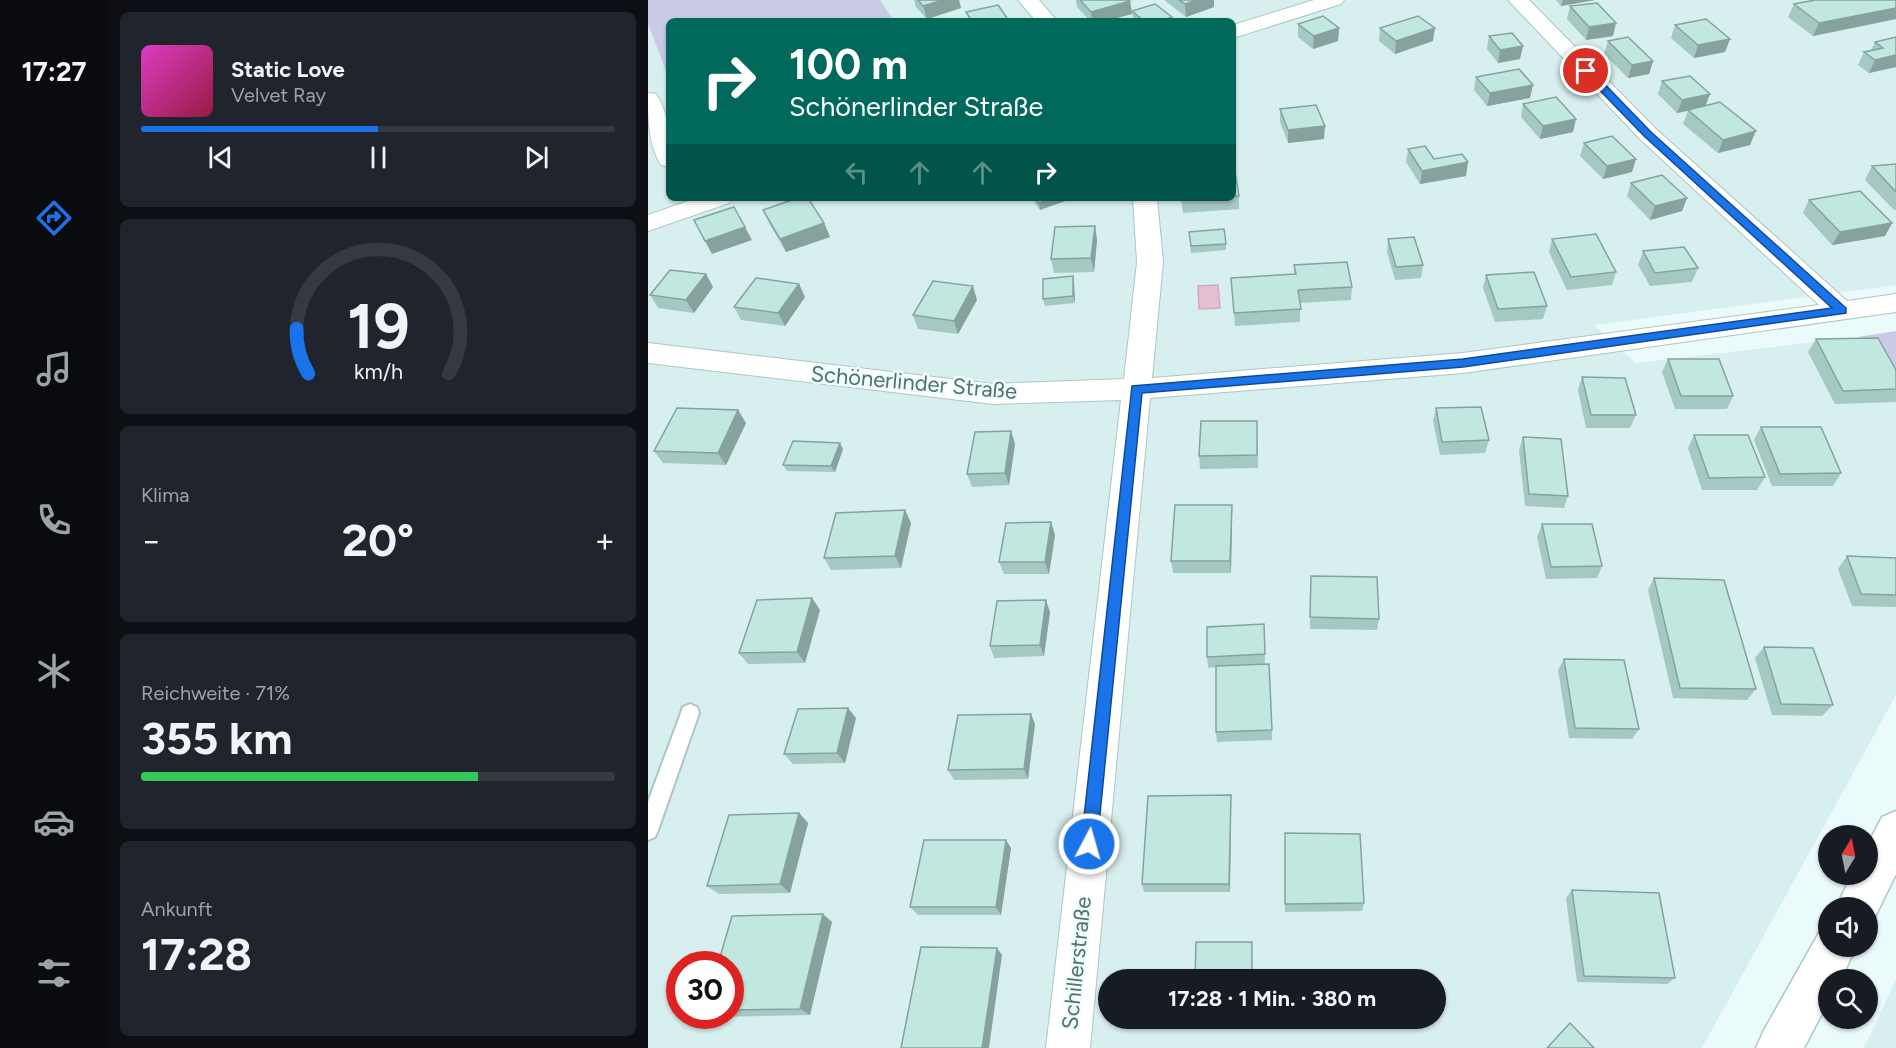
<!DOCTYPE html>
<html lang="de">
<head>
<meta charset="utf-8">
<style>
  :root { --surface:#171b24; --page:#20242c; --text:#f1f3f6; --muted:#9ea1a6; --line:#363941; --accent:#1a73e8 }
  body { margin:0; font-family:Figtree,sans-serif; background:var(--page); color:var(--text); height:100vh; display:flex; flex-direction:column; font-size:22px; white-space:nowrap }
  * { box-sizing:border-box; margin:0 }
  p { font-size:20px; color:var(--muted) }
  .icon { flex:none; width:33px; height:33px; fill:none; stroke:currentColor; stroke-width:2; stroke-linecap:round; stroke-linejoin:round }
  .map { position:relative; flex:1; overflow:hidden }
  .drawer { display:flex; flex-direction:column; gap:12px; padding:12px; background:#0d0f14; width:540px }
  .drawer>* { flex:none }
  .top-card { position:absolute; left:18px; top:18px; width:570px; height:183px; border-radius:9px; box-shadow:0 2px 4px #0004; background:#00695c; color:#fff; overflow:hidden }
  .needle { width:39px; rotate:10deg }
  .controls { position:absolute; left:1170px; top:825px; display:grid; gap:12px }
  .controls a { display:grid; place-items:center; width:60px; height:60px; border-radius:50%; background:var(--surface); box-shadow:0 2px 4px #0004; font-size:30px }
  .speed { position:absolute; left:18px; top:951px; display:flex; gap:12px; font-size:30px; font-weight:700; text-align:center }
  .speed>* { display:grid; place-content:center; width:78px; height:78px; border-radius:50%; background:var(--surface); box-shadow:0 2px 4px #0004; line-height:1 }
  .speed .limit { border:9px solid #d22; background:#fff; color:#111 }
  .pin { position:absolute; display:grid; place-items:center; width:51px; height:51px; color:#fff; margin:-26px; border:3px solid #fff; border-radius:50%; box-shadow:0 2px 6px #0007 }
  .me { position:absolute; width:66px; margin:-33px; rotate:6deg; stroke-linejoin:round; filter:drop-shadow(0 0 4px #0008) }
  .turn { display:flex; align-items:center; gap:21px; height:126px; padding:0 24px; font-size:27px }
  .turn .icon { width:78px; height:78px; stroke-width:2.5 }
  .turn b { display:block; font-size:42px; line-height:51px }
  .lanes { display:flex; align-items:center; height:57px; padding:0 24px; background:#0003; justify-content:center; gap:30px; direction:ltr }
  .lanes .off { opacity:.35 }
  .big { font-size:45px; font-weight:700; line-height:1.1 }
  .drawer .widget { flex:1; display:flex; flex-direction:column; justify-content:center; gap:9px; min-width:0; padding:0 21px; border-radius:9px; background:var(--page) }
  .drawer .dial { align-items:center; gap:0 }
  .dial svg { height:156px; overflow:visible; fill:none; stroke:var(--line); stroke-width:7; stroke-linecap:round; text-anchor:middle }
  .dial text { fill:var(--text); stroke:none }
  .song { display:flex; align-items:center; gap:18px }
  .cover { width:72px; height:72px; border-radius:9px; background:linear-gradient(135deg,hsl(310 70% 55%),hsl(340 70% 35%)) }
  .played { height:6px; border-radius:3px; background:linear-gradient(90deg,var(--accent) 50%,var(--line) 50%) }
  .keys { display:flex; justify-content:space-around; direction:ltr }
  .heat { display:flex; justify-content:space-between; align-items:center; font-size:33px; direction:ltr }
  .charge { height:9px; border-radius:4px; background:linear-gradient(90deg,#34c759 71%,var(--line) 0) }
  .trip { position:absolute; left:450px; top:969px; width:348px; height:60px; border-radius:30px; background:var(--surface); box-shadow:0 2px 4px #0004; font-weight:700; line-height:60px; text-align:center }
  main { display:flex; flex:1; min-height:0 }
  .menu { display:flex; flex-direction:column; width:108px; justify-content:space-around; align-items:center; background:#090b0e; color:var(--muted) }
  .menu .icon { width:42px; height:42px }
  .menu .on { color:var(--accent) }
  .menu b { font-size:27px; color:var(--text) }
  .map>svg:first-child { display:block }
  .residential { fill:#d7efee; fill-rule:evenodd }
  .green { fill:#cacae7 }
  .water { fill:#e3c0d0; stroke:#d4a8bb; stroke-width:1.5 }
  .lines { fill:none; stroke-linecap:round; stroke-linejoin:round }
  .lane-casing { stroke:#acc7c3; stroke-width:4 }
  .street-casing { stroke:#acc7c3; stroke-width:2 }
  .secondary-casing { stroke:#aacac5; stroke-width:3 }
  .lane { fill:#fff; fill-rule:evenodd }
  .street { fill:#fff; fill-rule:evenodd }
  .secondary { fill:#fff; fill-rule:evenodd }
  .wall { fill:#a5c8c2 }
  .shaded-wall { fill:#86a29e }
  .building { fill:#c0e8e1; stroke:#86a29e; stroke-width:1.5 }
  .route { fill:#1a73e8; stroke:#114b97; stroke-width:1.5 }
  .labels { text-anchor:middle; stroke-width:5; stroke-linejoin:round; paint-order:stroke }
  .street-label { font-size:22px; fill:#50736b; stroke:#f1fdfd }
</style>
</head>
<body>
<main>
<nav class="menu">
<b>17:27</b>
<svg class="icon on" aria-label="directions" viewBox="0 0 24 24"><path d="M12 3l9 9-9 9-9-9zM9 14v-3h6M13 9l2 2-2 2"/></svg>
<svg class="icon" aria-label="music" viewBox="0 0 24 24"><path d="M9 18V5l10-2v13"/><circle cx="6" cy="18" r="3"/><circle cx="16" cy="16" r="3"/></svg>
<svg class="icon" aria-label="phone" viewBox="0 0 24 24"><path d="M5 4h4l2 5-3 2q2 4 5 5l2-3 5 2v4C11 20 4 13 5 4z"/></svg>
<svg class="icon" aria-label="climate" viewBox="0 0 24 24"><path d="M12 3v18M4 7l16 10M4 17L20 7"/></svg>
<svg class="icon" aria-label="car" viewBox="0 0 24 24"><path d="M5 17H2v-5l4-1 3-4h7l3 4 3 1v5h-3M9 17h6M6 11h13"/><circle cx="7" cy="17" r="2"/><circle cx="17" cy="17" r="2"/></svg>
<svg class="icon" aria-label="filters" viewBox="0 0 24 24"><path d="M4 7h16M4 17h16"/><circle cx="9" cy="7" r="2"/><circle cx="15" cy="17" r="2"/></svg>
</nav>
<section class="drawer">
<div class="widget">
<div class="song"><i class="cover"></i><div><b>Static Love</b><p>Velvet Ray</p></div></div>
<div class="played"></div>
<div class="keys"><svg class="icon" aria-label="previous" viewBox="0 0 24 24"><path d="M18 5L8 12l10 7zM5 5v14"/></svg><svg class="icon" aria-label="pause" viewBox="0 0 24 24"><path d="M8 5v14M16 5v14"/></svg><svg class="icon" aria-label="next" viewBox="0 0 24 24"><path d="M6 5l10 7-10 7zM19 5v14"/></svg></div>
</div>
<div class="widget dial"><svg viewBox="0 0 100 80">
<path d="M14 69A42 42 0 1 1 86 69"/>
<path d="M14 69A42 42 0 0 1 8 46" stroke="#1a73e8"/>
<text x="50" y="56" font-size="32" font-weight="700">19</text>
<text x="50" y="72" font-size="11">km/h</text>
</svg></div>
<div class="widget"><p>Klima</p>
<div class="heat"><a>−</a><b class="big">20°</b><a>+</a></div>
</div>
<div class="widget"><p>Reichweite · 71%</p><b class="big">355 km</b><div class="charge"></div></div>
<div class="widget"><p>Ankunft</p><b class="big">17:28</b></div>
</section>
<div class="map">
<svg width="1248" height="1048" viewBox="0 0 1248 1048">
  <rect width="100%" height="100%" fill="#ebfafb"/>
  <g class="residential">
    <path d="M0,0H1248V285L946,325L988,363L1210,337L1248,373V695L1054,1048H0ZM21,21H585V198H21ZM32,964H82V1016H32ZM460,980H788V1018H460Z"/>
    <polygon points="1248,980 1248,1048 1216,1048"/>
  </g>
  <g class="green">
    <polygon points="0,0 232,0 246,21 21,21 21,79 0,24"/>
    <polygon points="1248,331 1248,373 1210,337"/>
  </g>
  <polygon class="water" points="570,285 572,308 551,309 550,286"/>
  <g class="lines">
    <g class="lane-casing">
      <polygon id="lane" points="42,704 49,707 51,713 10,830 7,837 0,840 0,802 33,713 35,707"/>
    </g>
    <g class="street-casing">
      <g id="street">
        <polygon points="370,0 391,0 409,21 388,21"/>
        <polygon points="666,0 696,0 693,4 585,38 585,25"/>
        <polygon points="860,0 881,0 1008,129 1199,301 1248,294 1248,312 815,373 502,398 442,1048 398,1048 473,400 345,404 0,363 0,343 345,384 476,379 489,262 485,198 509,198 515,262 504,378 815,353 1171,305 992,139"/>
        <path d="M0,93L8,94C23,116 21,142 21,167L13,165C0,144 0,117 0,93Z"/>
        <polygon points="49,198 85,198 81,203 0,231 0,215"/>
      </g>
    </g>
    <g class="secondary-casing">
      <g id="secondary">
        <polygon points="1248,811 1248,874 1224,923 1220,925 1220,908 1188,908 1204,874 1220,874 1220,844 1234,817"/>
        <polygon points="1180,927 1180,946 1208,946 1193,980 1180,980 1180,1002 1156,1048 1108,1048 1115,1032 1172,931"/>
      </g>
    </g>
    <use href="#lane" class="lane"/>
    <use href="#street" class="street"/>
    <use href="#secondary" class="secondary"/>
  </g>
  <g class="wall">
    <polygon points="266,0 311,0 313,8 279,19 268,7"/>
    <polygon points="428,0 481,0 482,1 484,14 457,21 442,21 429,7"/>
    <polygon points="516,0 566,0 566,7 538,17"/>
    <polygon points="908,0 947,0 913,6"/>
    <polygon points="1248,1 1248,19 1165,36 1140,17 1146,4"/>
    <polygon points="922,6 965,36 938,40 919,19"/>
    <polygon points="484,11 524,17 524,21 489,21 485,18"/>
    <polygon points="318,12 361,21 321,21"/>
    <polygon points="650,24 691,28 690,41 665,49 650,37"/>
    <polygon points="1027,25 1082,39 1077,52 1046,58 1023,38"/>
    <polygon points="732,28 785,41 747,54 731,41"/>
    <polygon points="841,36 872,59 850,63 839,49"/>
    <polygon points="1248,37 1248,67 1221,73 1210,65 1216,52 1223,50 1227,42"/>
    <polygon points="960,41 1005,61 1001,74 980,78 956,54"/>
    <polygon points="828,77 882,98 839,106 826,90"/>
    <polygon points="1014,81 1062,94 1057,106 1102,145 1070,153 1035,124 1040,111 1029,113 1010,94"/>
    <polygon points="875,104 925,132 892,139 873,117"/>
    <polygon points="632,109 676,139 640,143 632,122"/>
    <polygon points="936,143 984,172 955,179 932,156"/>
    <polygon points="760,149 818,176 772,184 758,162"/>
    <polygon points="1248,164 1248,210 1246,210 1217,180 1224,166"/>
    <polygon points="585,172 591,196 591,209 535,213 533,198 585,198"/>
    <polygon points="983,183 1039,198 1034,211 1002,220 979,196"/>
    <polygon points="383,198 417,198 417,201 392,210"/>
    <polygon points="1161,200 1244,223 1237,236 1184,245 1155,213"/>
    <polygon points="115,210 176,223 182,237 138,252 121,223"/>
    <polygon points="447,226 449,240 446,272 406,273 403,259"/>
    <polygon points="541,232 578,244 578,250 543,253"/>
    <polygon points="740,239 775,265 773,278 747,280 739,252"/>
    <polygon points="904,239 968,272 964,285 919,290 901,252"/>
    <polygon points="995,251 1050,268 1044,282 1002,286 990,265"/>
    <polygon points="646,265 704,287 703,300 652,303 652,322 587,326 583,278 646,274"/>
    <polygon points="58,274 65,287 46,313 10,308 2,295"/>
    <polygon points="838,275 899,306 895,319 847,322 835,288"/>
    <polygon points="425,276 426,283 427,303 397,306 395,299"/>
    <polygon points="157,297 137,326 93,320 86,307"/>
    <polygon points="329,300 310,334 270,329 265,315"/>
    <polygon points="1168,339 1248,370 1248,402 1187,404 1160,352"/>
    <polygon points="1020,359 1085,396 1079,409 1027,409 1014,372"/>
    <polygon points="934,377 988,415 982,428 938,428 930,390"/>
    <polygon points="788,408 841,440 837,453 792,455 785,421"/>
    <polygon points="90,410 98,423 78,465 15,463 6,451"/>
    <polygon points="609,421 610,468 552,469 551,456"/>
    <polygon points="1113,427 1193,473 1185,486 1124,486 1106,440"/>
    <polygon points="363,431 367,444 361,485 324,487 319,474"/>
    <polygon points="1046,435 1117,477 1109,490 1054,490 1040,448"/>
    <polygon points="875,437 920,496 916,508 877,506 871,450"/>
    <polygon points="195,449 187,472 139,471 135,465"/>
    <polygon points="584,505 584,518 583,573 525,573 523,561"/>
    <polygon points="257,510 263,523 253,568 183,570 176,558"/>
    <polygon points="403,522 407,535 401,574 356,574 351,562"/>
    <polygon points="894,524 954,566 949,578 898,579 889,537"/>
    <polygon points="1199,556 1248,558 1248,607 1204,606 1190,569"/>
    <polygon points="663,576 731,619 729,630 662,629"/>
    <polygon points="1006,578 1108,689 1099,700 1025,698 1000,590"/>
    <polygon points="164,598 172,610 157,663 100,664 91,653"/>
    <polygon points="402,612 396,656 346,658 342,646"/>
    <polygon points="616,624 617,664 624,730 624,740 569,742 568,732 568,667 560,668 559,657"/>
    <polygon points="1116,647 1185,705 1174,716 1124,715 1107,658"/>
    <polygon points="916,659 991,729 984,739 921,738 910,670"/>
    <polygon points="208,718 197,763 145,764 136,754"/>
    <polygon points="387,724 380,779 306,780 300,770"/>
    <polygon points="583,805 582,892 496,892 494,884"/>
    <polygon points="151,813 160,823 142,893 71,894 59,886"/>
    <polygon points="637,833 716,903 714,911 637,912"/>
    <polygon points="363,848 353,915 270,915 262,907"/>
    <polygon points="924,890 1027,978 1019,984 929,982 918,898"/>
    <polygon points="184,922 162,1015 68,1017 66,1016 82,1016 82,964"/>
    <polygon points="548,942 604,942 604,980 547,980"/>
  </g>
  <g class="shaded-wall">
    <polygon points="295,0 311,0 313,8 279,19 275,6"/>
    <polygon points="549,0 566,0 566,7 538,17 537,4"/>
    <polygon points="915,0 947,0 913,6"/>
    <polygon points="482,1 484,14 457,21 444,21 443,12"/>
    <polygon points="1248,8 1248,19 1165,36 1171,23"/>
    <polygon points="524,17 524,21 513,21"/>
    <polygon points="968,23 965,36 938,40 941,27"/>
    <polygon points="691,28 690,41 665,49 666,36"/>
    <polygon points="787,28 785,41 747,54 748,41"/>
    <polygon points="1082,39 1077,52 1046,58 1050,45"/>
    <polygon points="875,46 872,59 850,63 852,50"/>
    <polygon points="1248,55 1248,67 1221,73 1227,60"/>
    <polygon points="1005,61 1001,74 980,78 984,65"/>
    <polygon points="885,85 882,98 839,106 842,93"/>
    <polygon points="1062,94 1057,107 1029,113 1034,100"/>
    <polygon points="928,119 925,132 892,139 895,126"/>
    <polygon points="677,126 676,139 640,143 640,130"/>
    <polygon points="1108,131 1102,145 1070,153 1075,140"/>
    <polygon points="988,159 984,172 955,179 959,166"/>
    <polygon points="820,162 818,176 772,184 774,171"/>
    <polygon points="406,198 417,198 417,201 392,210 391,203"/>
    <polygon points="1039,198 1034,211 1002,220 1007,206"/>
    <polygon points="176,223 182,237 138,252 132,239"/>
    <polygon points="1244,223 1237,236 1184,245 1192,232"/>
    <polygon points="447,226 449,240 446,272 443,258"/>
    <polygon points="97,227 104,240 64,254 57,241"/>
    <polygon points="58,274 65,287 46,313 38,300"/>
    <polygon points="425,276 426,283 427,303 425,296"/>
    <polygon points="151,284 157,297 137,326 130,313"/>
    <polygon points="325,286 329,300 310,334 306,321"/>
    <polygon points="90,410 98,423 78,465 70,453"/>
    <polygon points="363,431 367,444 361,485 357,473"/>
    <polygon points="192,443 195,449 187,472 183,466"/>
    <polygon points="584,505 584,518 583,573 582,561"/>
    <polygon points="257,510 263,523 253,568 247,556"/>
    <polygon points="403,522 407,535 401,574 397,562"/>
    <polygon points="164,598 172,610 157,663 149,652"/>
    <polygon points="398,600 402,612 396,656 392,645"/>
    <polygon points="200,708 208,718 197,763 189,753"/>
    <polygon points="383,714 387,724 380,779 376,769"/>
    <polygon points="583,795 583,805 582,892 581,884"/>
    <polygon points="151,813 160,823 142,893 132,884"/>
    <polygon points="358,840 363,848 353,915 348,907"/>
    <polygon points="175,914 184,922 162,1015 152,1009"/>
    <polygon points="349,948 354,955 341,1048 334,1048"/>
  </g>
  <g class="building">
    <polygon points="270,0 295,0 275,6"/>
    <polygon points="432,0 481,0 482,1 443,12"/>
    <polygon points="531,0 549,0 537,4"/>
    <polygon points="1167,0 1247,0 1248,1 1248,8 1171,23 1146,4"/>
    <polygon points="949,3 968,23 941,27 922,6"/>
    <polygon points="507,4 524,17 513,21 496,21 484,11"/>
    <polygon points="350,5 361,21 324,21 318,12"/>
    <polygon points="675,16 691,28 666,36 650,24"/>
    <polygon points="770,16 787,28 748,41 732,28"/>
    <polygon points="1058,19 1082,39 1050,45 1027,25"/>
    <polygon points="864,33 875,46 852,50 841,36"/>
    <polygon points="980,37 1005,61 984,65 960,41"/>
    <polygon points="1248,37 1248,55 1227,60 1216,52 1235,48 1227,42"/>
    <polygon points="871,69 885,85 842,93 828,77"/>
    <polygon points="1042,76 1062,94 1034,100 1014,81"/>
    <polygon points="908,97 928,119 895,126 875,104"/>
    <polygon points="1072,102 1108,131 1075,140 1040,110"/>
    <polygon points="668,105 677,126 640,130 632,109"/>
    <polygon points="964,136 988,159 959,166 936,143"/>
    <polygon points="777,146 786,159 814,154 820,162 774,171 760,149"/>
    <polygon points="1248,164 1248,192 1224,166"/>
    <polygon points="585,172 587,172 591,196 585,196"/>
    <polygon points="1014,175 1039,198 1007,206 983,183"/>
    <polygon points="1212,191 1244,223 1192,232 1161,200"/>
    <polygon points="150,198 160,198 176,223 132,239 115,210"/>
    <polygon points="387,198 406,198 391,203"/>
    <polygon points="534,198 559,198 534,200"/>
    <polygon points="86,207 97,227 57,241 46,220"/>
    <polygon points="447,226 443,258 403,259 407,227"/>
    <polygon points="576,229 578,244 543,246 541,232"/>
    <polygon points="948,234 968,272 923,277 904,239"/>
    <polygon points="766,237 775,265 748,267 740,239"/>
    <polygon points="1036,247 1050,268 1007,273 995,251"/>
    <polygon points="699,262 704,287 650,290 653,309 586,313 583,278 648,274 646,265"/>
    <polygon points="22,270 58,274 38,300 2,295"/>
    <polygon points="886,272 899,306 850,309 838,275"/>
    <polygon points="425,276 425,296 395,299 395,279"/>
    <polygon points="108,278 151,284 130,313 86,307"/>
    <polygon points="285,281 325,286 306,321 265,315"/>
    <polygon points="1230,338 1248,370 1248,389 1195,391 1168,339"/>
    <polygon points="1020,359 1071,359 1085,396 1033,396"/>
    <polygon points="934,377 977,378 988,415 943,415"/>
    <polygon points="833,407 841,440 794,442 788,408"/>
    <polygon points="29,408 90,410 70,453 6,451"/>
    <polygon points="553,421 609,421 609,455 551,456"/>
    <polygon points="1113,427 1173,427 1193,473 1132,474"/>
    <polygon points="363,431 357,473 319,474 327,432"/>
    <polygon points="1046,435 1100,435 1117,477 1061,478"/>
    <polygon points="875,437 913,439 920,496 881,494"/>
    <polygon points="145,441 192,443 183,466 135,465"/>
    <polygon points="527,505 584,505 582,561 523,561"/>
    <polygon points="257,510 247,556 176,558 188,513"/>
    <polygon points="403,522 397,562 351,562 358,523"/>
    <polygon points="894,524 944,524 954,566 903,567"/>
    <polygon points="1199,556 1248,558 1248,595 1213,594"/>
    <polygon points="663,576 729,577 731,619 662,617"/>
    <polygon points="1006,578 1076,580 1108,689 1032,688"/>
    <polygon points="164,598 149,652 91,653 109,600"/>
    <polygon points="398,600 392,645 342,646 349,601"/>
    <polygon points="616,624 617,654 559,657 559,627"/>
    <polygon points="1116,647 1165,648 1185,705 1133,704"/>
    <polygon points="916,659 976,660 991,729 927,728"/>
    <polygon points="621,664 624,730 568,732 568,666"/>
    <polygon points="200,708 189,753 136,754 150,709"/>
    <polygon points="383,714 376,769 300,770 310,715"/>
    <polygon points="583,795 581,884 494,884 500,796"/>
    <polygon points="151,813 132,884 59,886 81,815"/>
    <polygon points="637,833 712,834 716,903 637,904"/>
    <polygon points="276,840 358,840 348,907 262,907"/>
    <polygon points="924,890 1011,893 1027,978 936,976"/>
    <polygon points="175,914 152,1009 82,1010 82,964 70,964 84,916"/>
    <polygon points="548,942 604,942 604,979 547,979"/>
    <polygon points="273,947 349,948 334,1048 253,1048"/>
    <polygon points="922,1023 946,1048 899,1048"/>
  </g>
  <polygon class="route" points="935,69 942,69 1003,132 1198,308 1198,313 815,367 494,393 449,844 447,850 441,852 435,850 433,844 484,386 815,359 1184,308 996,136 935,73"/>
  <g class="labels">
    <g class="street-label">
      <text transform="translate(266 382) rotate(5)" y="8">Schönerlinder Straße</text>
      <text transform="translate(428 963) rotate(-84)" y="8">Schillerstraße</text>
    </g>
  </g>
</svg>
<div class="controls">
<a><svg class="needle" viewBox="-14 -14 28 28"><path d="M0-13l5 13h-10z" fill="#e53935"/><path d="M0 13l5-13h-10z" fill="#9ea1a6"/></svg></a>
<a><svg class="icon" aria-label="sound" viewBox="0 0 24 24"><path d="M4 9h4l5-4v14l-5-4H4zM17 9q2 3 0 6"/></svg></a>
<a><svg class="icon" aria-label="search" viewBox="0 0 24 24"><circle cx="10" cy="10" r="6"/><path d="M15 15l6 6"/></svg></a>
</div>
<div class="speed"><div class="limit">30</div></div>
<div class="pin" style="left:938px;top:71px;background:#d93025"><svg class="icon" aria-label="arrive" viewBox="0 0 24 24"><path d="M6 21V4h12l-3 4 3 4H6"/></svg></div>
<svg class="me" style="left:441px;top:844px" viewBox="-20 -20 40 40"><circle r="17" fill="#1a73e8" stroke="#fff" stroke-width="3"/><path d="M0-11L8 9 0 5-8 9z" fill="#fff"/></svg>
<div class="trip">17:28 · 1 Min. · 380 m</div>
<div class="top-card">
<div class="turn"><svg class="icon" aria-label="right" viewBox="0 0 24 24"><path d="M7 20v-9h11M14 6l5 5-5 5"/></svg><div><b>100 m</b>Schönerlinder Straße</div></div>
<div class="lanes"><svg class="icon off" aria-label="left" viewBox="0 0 24 24"><path d="M17 20v-9H6M10 6l-5 5 5 5"/></svg><svg class="icon off" aria-label="ahead" viewBox="0 0 24 24"><path d="M12 20V5M6 11l6-6 6 6"/></svg><svg class="icon off" aria-label="ahead" viewBox="0 0 24 24"><path d="M12 20V5M6 11l6-6 6 6"/></svg><svg class="icon" aria-label="right" viewBox="0 0 24 24"><path d="M7 20v-9h11M14 6l5 5-5 5"/></svg></div>
</div>
</div>
</main>
</body>
</html>
